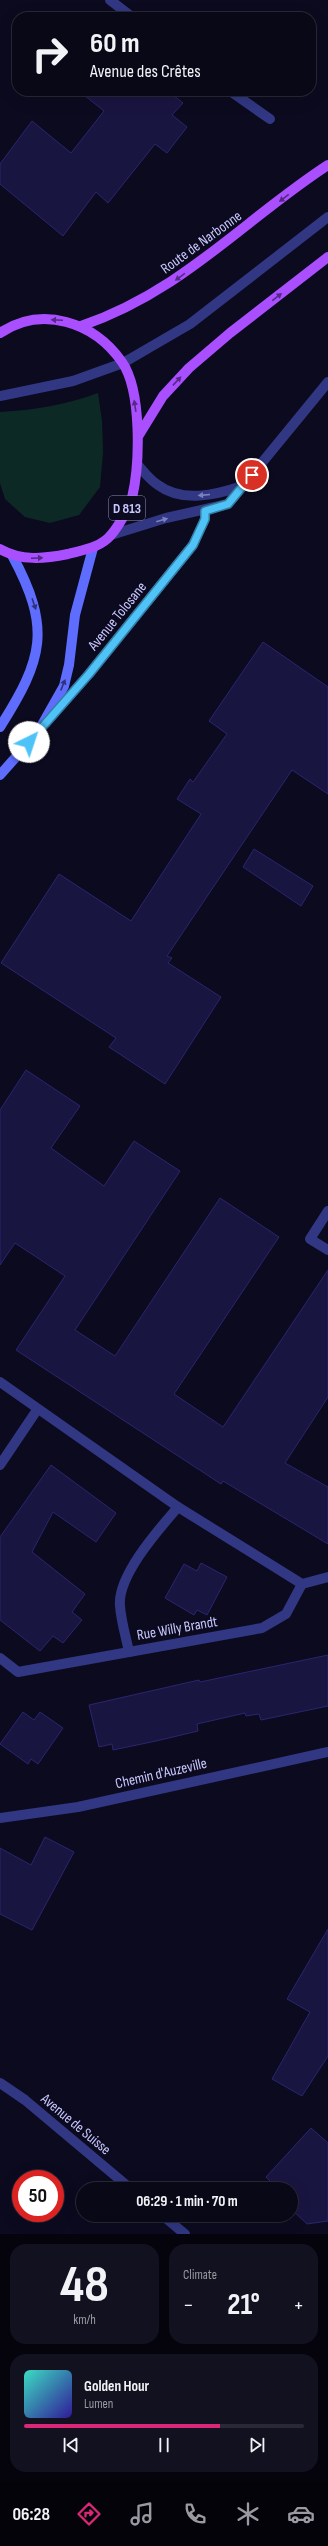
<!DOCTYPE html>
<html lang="en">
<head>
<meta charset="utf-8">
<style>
  :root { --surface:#090817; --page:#121120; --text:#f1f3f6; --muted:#999aa1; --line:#292936; --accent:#db2777 }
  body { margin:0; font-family:"Sofia Sans Condensed",sans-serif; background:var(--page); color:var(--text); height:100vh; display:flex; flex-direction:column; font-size:15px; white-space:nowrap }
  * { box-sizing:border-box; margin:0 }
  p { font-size:13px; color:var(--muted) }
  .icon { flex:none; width:22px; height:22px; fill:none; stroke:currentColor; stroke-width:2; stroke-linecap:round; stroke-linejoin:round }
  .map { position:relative; height:2234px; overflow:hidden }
  .panel { display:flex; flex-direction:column; gap:10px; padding:10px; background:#05040d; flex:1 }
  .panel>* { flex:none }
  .guide { position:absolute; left:12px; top:12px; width:304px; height:84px; border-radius:16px; box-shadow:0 4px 16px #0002,0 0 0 1px var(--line); background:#090817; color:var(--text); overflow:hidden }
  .speed { position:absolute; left:12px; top:2170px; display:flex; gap:8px; font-size:20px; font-weight:700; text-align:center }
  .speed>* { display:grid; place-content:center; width:52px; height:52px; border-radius:50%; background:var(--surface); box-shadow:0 4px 16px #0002,0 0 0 1px var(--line); line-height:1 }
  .speed .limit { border:6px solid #d22; background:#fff; color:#111 }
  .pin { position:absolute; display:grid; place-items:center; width:34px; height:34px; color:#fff; margin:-17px; border:2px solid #fff; border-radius:50%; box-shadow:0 1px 4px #0007 }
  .me { position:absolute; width:44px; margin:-22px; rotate:41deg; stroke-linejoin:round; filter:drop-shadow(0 0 3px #0008) }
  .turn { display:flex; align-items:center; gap:14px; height:84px; padding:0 12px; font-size:18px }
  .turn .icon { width:52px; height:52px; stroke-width:2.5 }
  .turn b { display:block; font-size:28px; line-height:34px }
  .big { font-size:30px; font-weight:700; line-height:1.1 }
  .panel .card { flex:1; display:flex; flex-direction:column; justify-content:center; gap:6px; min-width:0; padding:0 14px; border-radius:16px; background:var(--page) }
  .panel .dial { align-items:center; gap:0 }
  .dial b { font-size:52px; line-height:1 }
  .song { display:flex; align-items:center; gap:12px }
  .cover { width:48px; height:48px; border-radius:6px; background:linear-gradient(135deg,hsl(170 70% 55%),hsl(250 70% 35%)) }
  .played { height:4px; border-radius:2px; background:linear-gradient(90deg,var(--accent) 70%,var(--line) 70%) }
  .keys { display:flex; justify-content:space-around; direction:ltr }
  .heat { display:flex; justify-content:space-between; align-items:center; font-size:22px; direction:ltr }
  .panel .tiles { flex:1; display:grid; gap:10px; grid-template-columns:1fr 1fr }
  .card:last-child { grid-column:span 2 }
  .trip { position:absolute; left:76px; top:2182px; width:222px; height:40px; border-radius:20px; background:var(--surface); box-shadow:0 4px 16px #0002,0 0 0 1px var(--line); font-weight:700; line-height:40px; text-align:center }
  .tab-bar { display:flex; height:64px; justify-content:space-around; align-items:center; background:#040309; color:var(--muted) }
  .tab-bar .icon { width:28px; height:28px }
  .tab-bar .active { color:var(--accent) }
  .tab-bar b { font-size:18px; color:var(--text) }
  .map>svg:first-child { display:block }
  .green { fill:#0d2925 }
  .building { fill:#191541; stroke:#2b256f }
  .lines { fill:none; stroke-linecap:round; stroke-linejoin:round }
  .service { stroke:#313782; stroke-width:10 }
  .minor { stroke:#313782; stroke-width:10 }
  .tertiary { stroke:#313782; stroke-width:10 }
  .secondary { stroke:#5f6dff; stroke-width:10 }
  .primary { stroke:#aa4fff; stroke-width:10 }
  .oneway { fill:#532984 }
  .oneway2 { fill:#7c80c0 }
  .oneway3 { fill:#2d3279 }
  .route-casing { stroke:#337fa1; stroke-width:10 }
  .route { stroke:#4fc3f7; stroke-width:7 }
  .labels { text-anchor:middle; stroke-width:4; stroke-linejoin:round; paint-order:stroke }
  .shield { fill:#0c0a1f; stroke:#908fbc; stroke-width:1 }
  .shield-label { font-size:14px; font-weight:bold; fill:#c8c8ff }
  .street-label { font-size:15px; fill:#c8c8ff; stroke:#0c0a1f }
</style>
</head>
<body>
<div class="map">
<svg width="328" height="2234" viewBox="0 0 328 2234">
  <rect width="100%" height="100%" fill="#0c0a1f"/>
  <path class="green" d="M98,393L102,421L103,452L100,487L79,515L50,523L25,517L5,499L0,483V412C35,410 65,405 98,393Z"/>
  <g class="building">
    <polygon points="79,91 168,91 183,103 172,115 187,127 167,153 155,144 108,203 96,192 63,236 0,184 0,164 32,121 71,153 104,111"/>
    <polygon points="263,642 328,687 328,794 292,770 167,956 172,958 168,963 221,997 165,1084 109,1047 116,1038 1,963 59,874 131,921 201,814 177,799 190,779 193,782 227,734 209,721"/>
    <polygon points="254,849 313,886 301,906 243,867"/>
    <polygon points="26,1070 80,1106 51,1148 104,1186 134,1141 180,1171 75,1330 115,1356 220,1198 279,1237 174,1394 223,1427 328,1270 328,1397 285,1463 328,1487 328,1544 223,1481 221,1484 16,1350 65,1276 15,1243 0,1265 0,1110"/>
    <polygon points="51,1465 116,1513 96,1542 53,1512 32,1552 85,1594 72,1612 82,1620 63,1643 53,1636 40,1651 0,1620 0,1537"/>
    <polygon points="201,1563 227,1577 207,1615 197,1610 194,1615 165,1598 184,1564 197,1571"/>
    <polygon points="328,1655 328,1706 261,1720 259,1714 246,1716 245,1713 197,1724 198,1731 156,1741 113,1750 112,1744 99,1747 89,1705 199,1680 200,1682"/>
    <polygon points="23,1712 34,1720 40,1712 63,1728 38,1764 31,1759 28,1764 0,1744"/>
    <polygon points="45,1837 74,1852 32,1930 0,1914 0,1848 31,1865"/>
    <polygon points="328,1929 328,2056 302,2096 272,2079 310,2012 287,1999"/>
    <polygon points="311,2128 328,2143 328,2221 307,2224 291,2209 291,2189 272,2189 271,2182 266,2177"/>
  </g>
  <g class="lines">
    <g class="service">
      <polyline points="0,396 73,381 123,363 190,324 328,217"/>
      <polyline points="46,723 89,674"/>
      <polyline points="328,1211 310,1239 328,1250"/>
      <polyline points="0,1382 178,1507"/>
      <polyline points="0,1465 37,1410"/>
    </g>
    <g class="minor">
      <polyline points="110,0 132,17"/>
      <polyline points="230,91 270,119"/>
      <path d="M138,465C144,472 150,480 158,485C182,503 216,495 242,486"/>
      <polyline points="111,535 166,518 228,504 328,382"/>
      <polyline points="89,674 193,545 205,519 205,511"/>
      <path d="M129,1652C126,1637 121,1621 120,1606C117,1576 159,1529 178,1507L302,1584L328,1577"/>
      <polyline points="0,1658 18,1672 262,1628 286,1614 302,1584"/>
    </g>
    <g class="tertiary">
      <polyline points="0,1818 78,1807 328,1752"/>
      <polyline points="0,2083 25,2100 131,2189"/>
      <polyline points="162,2215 185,2234"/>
    </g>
    <g class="secondary">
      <path d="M0,727C43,659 52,629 12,555"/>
      <polyline points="0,775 38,732 64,686 69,665 75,615 93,548"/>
    </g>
    <g class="primary">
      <path d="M81,326C183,291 242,221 328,165"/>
      <path d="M0,333C42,305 94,322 122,362C142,391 140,464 132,498C129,508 118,527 111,535C100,548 83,550 68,554C44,559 21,561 0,549"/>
      <polyline points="139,435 163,396 189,368 230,333 328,257"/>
    </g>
  </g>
  <defs><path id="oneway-solid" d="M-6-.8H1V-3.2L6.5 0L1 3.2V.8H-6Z"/></defs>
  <g class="oneway">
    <use href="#oneway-solid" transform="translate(284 198) rotate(142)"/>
    <use href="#oneway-solid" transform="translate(180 277) rotate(144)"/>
    <use href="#oneway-solid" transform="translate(277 297) rotate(-38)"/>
    <use href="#oneway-solid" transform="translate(57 320) rotate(-178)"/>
    <use href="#oneway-solid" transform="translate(177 381) rotate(-47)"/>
    <use href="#oneway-solid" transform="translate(135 406) rotate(-99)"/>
    <use href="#oneway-solid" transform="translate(37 558) rotate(-2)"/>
  </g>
  <g class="oneway2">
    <use href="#oneway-solid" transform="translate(204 495) rotate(175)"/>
    <use href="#oneway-solid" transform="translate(162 520) rotate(-16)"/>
  </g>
  <g class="oneway3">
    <use href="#oneway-solid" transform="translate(34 604) rotate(71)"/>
    <use href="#oneway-solid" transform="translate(63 685) rotate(-68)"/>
  </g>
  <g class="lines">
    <g class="route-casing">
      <polyline id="route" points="29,742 89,674 193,545 205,519 205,511 228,504 252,475"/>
    </g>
    <use href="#route" class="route"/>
  </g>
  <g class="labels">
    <rect class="shield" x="109" y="496" width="36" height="24" rx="3"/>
    <g class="shield-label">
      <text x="127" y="513">D 813</text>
    </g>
    <g class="street-label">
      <text transform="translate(201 242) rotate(-36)" y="5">Route de Narbonne</text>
      <text transform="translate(117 616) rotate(-51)" y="5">Avenue Tolosane</text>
      <text transform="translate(177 1628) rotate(-10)" y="5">Rue Willy Brandt</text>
      <text transform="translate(161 1773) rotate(-13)" y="5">Chemin d'Auzeville</text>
      <text transform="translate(76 2124) rotate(40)" y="5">Avenue de Suisse</text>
    </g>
  </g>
</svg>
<div class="speed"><div class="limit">50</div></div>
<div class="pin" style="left:252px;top:475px;background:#d93025"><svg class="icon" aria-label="arrive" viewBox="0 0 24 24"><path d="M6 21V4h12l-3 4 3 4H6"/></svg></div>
<svg class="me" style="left:29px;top:742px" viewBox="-20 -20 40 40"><circle r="19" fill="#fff"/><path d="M0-13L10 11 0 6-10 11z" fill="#4fc3f7"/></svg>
<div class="trip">06:29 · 1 min · 70 m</div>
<div class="guide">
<div class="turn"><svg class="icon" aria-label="right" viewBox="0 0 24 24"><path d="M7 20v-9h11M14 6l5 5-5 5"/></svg><div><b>60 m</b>Avenue des Crêtes</div></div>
</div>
</div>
<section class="panel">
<div class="tiles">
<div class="card dial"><b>48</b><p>km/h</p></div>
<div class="card"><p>Climate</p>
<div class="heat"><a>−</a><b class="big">21°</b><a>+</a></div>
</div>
<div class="card">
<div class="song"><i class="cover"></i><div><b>Golden Hour</b><p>Lumen</p></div></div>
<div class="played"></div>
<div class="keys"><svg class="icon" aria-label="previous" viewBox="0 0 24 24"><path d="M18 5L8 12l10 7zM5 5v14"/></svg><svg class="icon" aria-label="pause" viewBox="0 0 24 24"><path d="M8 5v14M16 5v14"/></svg><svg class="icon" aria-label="next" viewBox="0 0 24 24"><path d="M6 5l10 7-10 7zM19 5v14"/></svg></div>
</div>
</div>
</section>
<nav class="tab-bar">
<b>06:28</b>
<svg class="icon active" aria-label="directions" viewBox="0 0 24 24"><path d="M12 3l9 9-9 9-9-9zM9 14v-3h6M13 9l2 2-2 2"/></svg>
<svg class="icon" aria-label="music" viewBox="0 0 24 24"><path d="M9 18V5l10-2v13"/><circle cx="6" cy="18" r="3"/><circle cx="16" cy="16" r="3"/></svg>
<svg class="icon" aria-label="phone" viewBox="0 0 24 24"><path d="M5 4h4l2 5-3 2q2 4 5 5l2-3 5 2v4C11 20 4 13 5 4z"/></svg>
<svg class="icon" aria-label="climate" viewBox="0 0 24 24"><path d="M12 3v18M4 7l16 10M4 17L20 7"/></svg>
<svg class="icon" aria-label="car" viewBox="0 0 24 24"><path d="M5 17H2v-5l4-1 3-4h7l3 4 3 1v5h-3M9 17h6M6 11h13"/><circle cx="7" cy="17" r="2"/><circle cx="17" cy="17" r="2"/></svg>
</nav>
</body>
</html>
